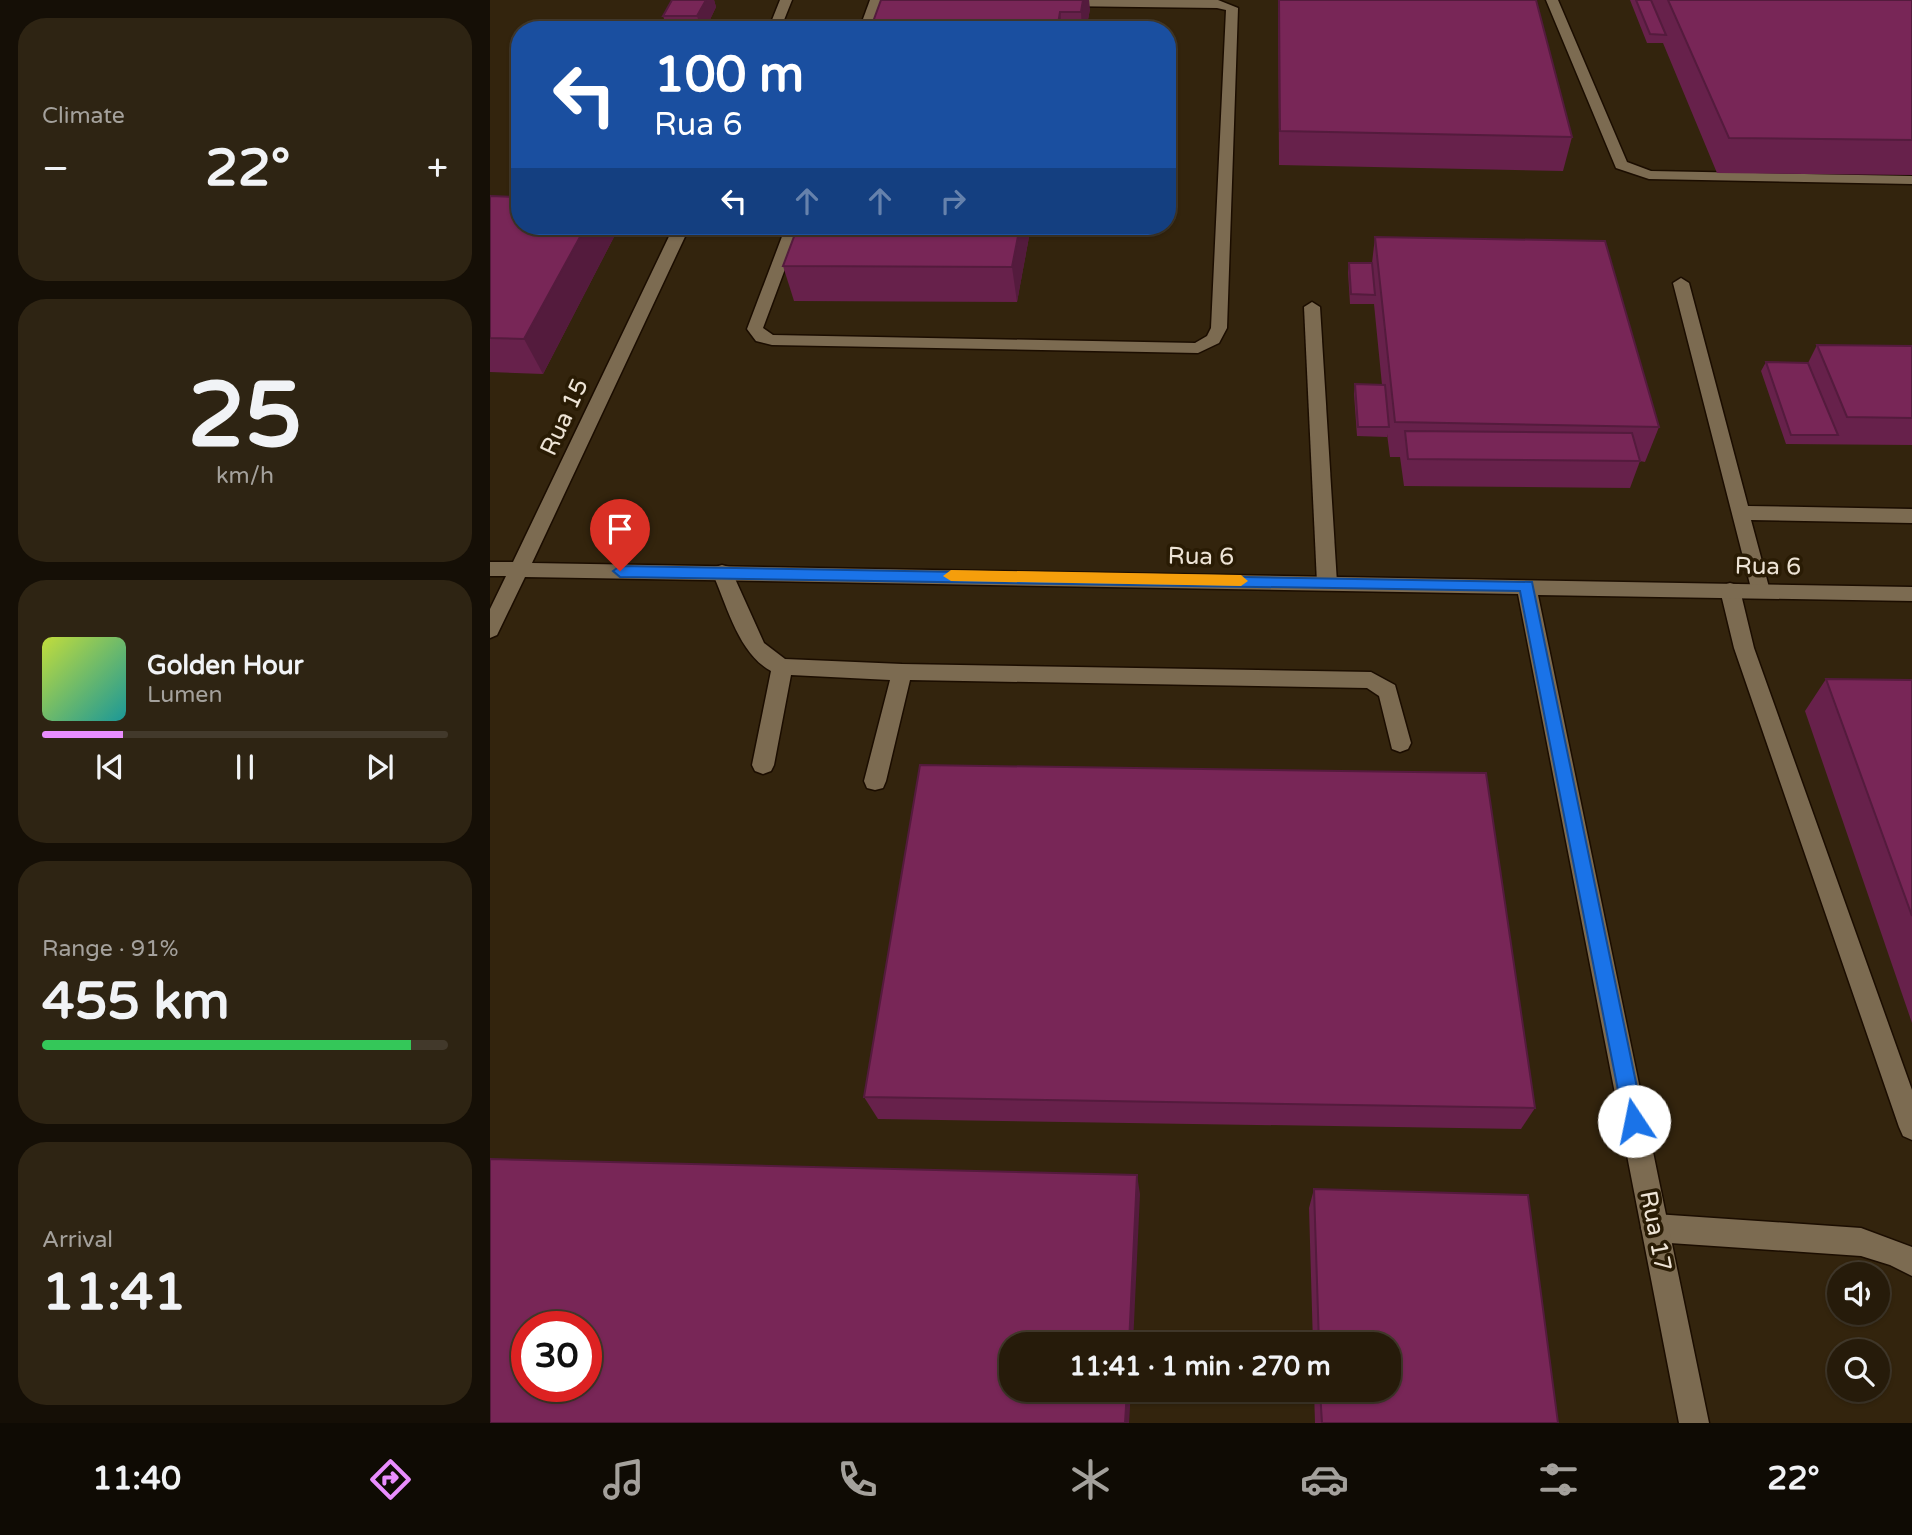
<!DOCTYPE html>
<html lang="en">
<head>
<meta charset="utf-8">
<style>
  :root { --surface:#261b0a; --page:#2e2413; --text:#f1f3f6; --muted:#a4a19c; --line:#42392b; --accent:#e98dfe }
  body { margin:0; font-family:"Varela Round",sans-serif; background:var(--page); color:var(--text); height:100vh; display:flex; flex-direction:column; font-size:26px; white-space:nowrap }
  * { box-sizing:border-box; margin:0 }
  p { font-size:23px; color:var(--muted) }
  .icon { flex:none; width:38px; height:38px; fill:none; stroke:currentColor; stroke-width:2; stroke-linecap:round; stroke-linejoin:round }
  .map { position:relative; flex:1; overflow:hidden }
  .sheet { display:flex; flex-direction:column; gap:18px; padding:18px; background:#150f06; width:490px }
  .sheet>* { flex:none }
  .banner { position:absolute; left:21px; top:21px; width:665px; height:214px; border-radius:28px; box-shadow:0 2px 5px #0004,0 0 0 2px var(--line); background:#1a4fa0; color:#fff; overflow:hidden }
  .buttons { position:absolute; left:1337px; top:1262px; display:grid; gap:14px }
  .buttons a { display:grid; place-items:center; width:63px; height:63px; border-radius:50%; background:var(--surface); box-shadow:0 2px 5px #0004,0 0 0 2px var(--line); font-size:35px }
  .speed { position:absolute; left:21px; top:1311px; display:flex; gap:14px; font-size:35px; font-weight:700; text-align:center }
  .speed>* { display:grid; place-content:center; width:91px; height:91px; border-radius:50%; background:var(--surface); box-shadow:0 2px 5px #0004,0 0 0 2px var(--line); line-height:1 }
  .speed .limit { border:10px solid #d22; background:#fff; color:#111 }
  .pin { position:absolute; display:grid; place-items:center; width:60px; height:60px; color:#fff; margin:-72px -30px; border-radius:50% 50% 50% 0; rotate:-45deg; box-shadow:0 0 7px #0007 }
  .pin .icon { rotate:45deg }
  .me { position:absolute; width:77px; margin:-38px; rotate:349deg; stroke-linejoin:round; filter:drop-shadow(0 0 5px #0008) }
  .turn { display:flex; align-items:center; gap:24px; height:147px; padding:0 28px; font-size:32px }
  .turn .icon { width:91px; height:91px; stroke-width:2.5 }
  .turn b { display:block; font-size:49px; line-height:60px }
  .lanes { display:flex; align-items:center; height:66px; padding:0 28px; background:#0003; justify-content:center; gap:35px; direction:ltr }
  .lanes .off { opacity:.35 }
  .big { font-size:52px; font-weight:800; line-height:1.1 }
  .sheet .tile { flex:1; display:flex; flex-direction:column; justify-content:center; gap:10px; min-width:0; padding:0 24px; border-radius:28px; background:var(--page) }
  .sheet .dial { align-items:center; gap:0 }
  .dial b { font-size:91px; line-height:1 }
  .song { display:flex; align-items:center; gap:21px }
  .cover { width:84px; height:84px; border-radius:10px; background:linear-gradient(135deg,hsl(70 70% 55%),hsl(180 70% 35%)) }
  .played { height:7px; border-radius:4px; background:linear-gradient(90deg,var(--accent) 20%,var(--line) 20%) }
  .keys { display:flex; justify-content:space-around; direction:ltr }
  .heat { display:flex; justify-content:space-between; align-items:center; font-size:38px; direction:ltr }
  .charge { height:10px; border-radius:5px; background:linear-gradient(90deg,#34c759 91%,var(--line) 0) }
  .trip { position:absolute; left:509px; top:1332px; width:402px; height:70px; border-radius:28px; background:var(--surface); box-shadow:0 2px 5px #0004,0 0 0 2px var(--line); font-weight:800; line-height:70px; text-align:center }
  .dock { display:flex; height:112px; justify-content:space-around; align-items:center; background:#0f0b04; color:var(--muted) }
  .dock .icon { width:49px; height:49px }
  .dock .current { color:var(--accent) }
  .dock b { font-size:32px; color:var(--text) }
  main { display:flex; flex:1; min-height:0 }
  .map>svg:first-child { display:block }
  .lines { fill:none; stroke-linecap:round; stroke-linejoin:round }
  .service-casing { stroke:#1b0d00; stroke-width:3 }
  .minor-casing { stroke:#1b0d00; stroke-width:3 }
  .service { fill:#7c6b51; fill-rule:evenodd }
  .minor { fill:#7c6b51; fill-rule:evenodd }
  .wall { fill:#67214b }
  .shaded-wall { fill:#541b3d }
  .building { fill:#782657; stroke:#541b3d; stroke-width:2; fill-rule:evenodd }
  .route { fill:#1a73e8; stroke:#114b97; stroke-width:2 }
  .slow { fill:#f59e0b }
  .labels { text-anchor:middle; stroke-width:7; stroke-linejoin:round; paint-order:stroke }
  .street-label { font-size:24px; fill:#ede3d5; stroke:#291b04 }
</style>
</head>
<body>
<main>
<section class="sheet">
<div class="tile"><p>Climate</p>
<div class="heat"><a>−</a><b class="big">22°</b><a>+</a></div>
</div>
<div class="tile dial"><b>25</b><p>km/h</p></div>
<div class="tile">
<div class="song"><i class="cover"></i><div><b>Golden Hour</b><p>Lumen</p></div></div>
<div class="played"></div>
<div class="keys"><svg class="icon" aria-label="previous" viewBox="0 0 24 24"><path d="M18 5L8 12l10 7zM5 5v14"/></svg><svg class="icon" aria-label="pause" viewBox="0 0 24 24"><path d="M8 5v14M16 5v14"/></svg><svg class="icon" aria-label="next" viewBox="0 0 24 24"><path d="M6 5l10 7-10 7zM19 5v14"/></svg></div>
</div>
<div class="tile"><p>Range · 91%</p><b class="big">455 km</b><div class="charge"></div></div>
<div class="tile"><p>Arrival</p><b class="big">11:41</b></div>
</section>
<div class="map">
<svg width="1422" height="1423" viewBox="0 0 1422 1423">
  <rect width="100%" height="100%" fill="#33240d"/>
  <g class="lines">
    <g class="service-casing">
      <g id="service">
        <polygon points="380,0 392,0 381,30 369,30"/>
        <polygon points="565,0 728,0 748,8 737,328 729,343 708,353 282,345 266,341 257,329 296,226 311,226 273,328 283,335 705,343 717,336 721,328 736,10 727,8 570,6 566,5"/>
        <polygon points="1056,0 1068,0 1137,162 1161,171 1422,176 1422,184 1159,179 1126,168"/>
        <polygon points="30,180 30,189 24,188 22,185"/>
        <polygon points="1191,278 1199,283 1258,506 1422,509 1422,523 1261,520 1280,591 1277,596 1270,598 1263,596 1183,283"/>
        <polygon points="822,302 830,307 847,583 844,588 837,590 830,588 827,583 814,307"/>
        <path d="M232,565L239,567L242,572L274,643L295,659L412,664L881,672L905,685L921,743L918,749L910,752L902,749L889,696L877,688L420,680L396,781L393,788L385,790L377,788L374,781L400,680L301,675L284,765L281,771L273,774L265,771L262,765L281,671C248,653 237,605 222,572L225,567Z"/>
        <polygon points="1240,583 1247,585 1250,590 1264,648 1422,1090 1422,1140 1413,1136 1409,1127 1244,648 1230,590 1233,585"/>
        <polygon points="1165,1214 1371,1228 1422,1247 1422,1276 1400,1265 1371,1256 1165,1242 1155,1238 1151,1228 1155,1218"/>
      </g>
    </g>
    <g class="minor-casing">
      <g id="minor">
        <polygon points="290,0 302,0 290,30 278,30"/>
        <polygon points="184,226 200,226 42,563 1422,587 1422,601 1048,595 1219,1423 1189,1423 1028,594 35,577 7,635 0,638 0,609 16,576 0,576 0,562 23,562"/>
      </g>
    </g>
    <use href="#service" class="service"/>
    <use href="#minor" class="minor"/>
  </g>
  <g class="wall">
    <polygon points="182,0 224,0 226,7 215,30 178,30 173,16"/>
    <polygon points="788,0 1046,0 1082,137 1073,171 789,165"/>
    <polygon points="1140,0 1422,0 1422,175 1227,173 1173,43 1157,43"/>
    <polygon points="600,9 596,30 380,30"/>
    <polygon points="0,196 126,233 53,374 0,372"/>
    <polygon points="308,226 541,226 527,302 304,301 293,266"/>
    <polygon points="885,237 1169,427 1155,462 1150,461 1140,488 914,486 910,457 900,457 897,434 897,437 867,436 864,394 865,384 892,385 884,304 860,304 858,272 859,263 882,263"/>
    <polygon points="1327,345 1422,346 1422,445 1296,444 1271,371 1276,362 1318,363"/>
    <polygon points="1336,679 1422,680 1422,1023 1315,711"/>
    <polygon points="374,1097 1045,1108 1031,1129 388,1119"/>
    <polygon points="824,1189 1068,1423 825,1423 824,1390 900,1390 900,1344 823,1344 819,1208"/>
  </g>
  <g class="shaded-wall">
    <polygon points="216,0 224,0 226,7 215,30 212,30 207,16"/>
    <polygon points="593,0 599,0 600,9 596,30 592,30 591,12"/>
    <polygon points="570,12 572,30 567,30"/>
    <polygon points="96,226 123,226 126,233 53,374 34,339"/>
    <polygon points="530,226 541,226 527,302 522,267"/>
    <polygon points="647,1175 650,1194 643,1344 639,1344"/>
    <polygon points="637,1390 641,1390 639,1423 635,1423"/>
  </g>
  <g class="building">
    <polygon points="182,0 216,0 207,16 173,16"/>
    <polygon points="391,0 593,0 591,12 570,12 567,30 380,30"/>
    <polygon points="789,0 1046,0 1082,137 790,131"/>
    <polygon points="1146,0 1161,0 1176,35 1160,34"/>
    <polygon points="1178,0 1422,0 1422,140 1239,138"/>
    <polygon points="0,196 30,197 30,226 96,226 34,339 0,338"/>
    <polygon points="308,226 530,226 522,267 293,266"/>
    <polygon points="885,237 1115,241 1169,427 905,422"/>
    <polygon points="859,263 882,263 885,295 861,294"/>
    <polygon points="1327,345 1422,346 1422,418 1357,417"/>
    <polygon points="1276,362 1318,363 1348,435 1301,435"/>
    <polygon points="865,384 895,385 899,427 868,427"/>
    <polygon points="915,431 1142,433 1150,461 918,459"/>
    <polygon points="1336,679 1422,680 1422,916"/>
    <polygon points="430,765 996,773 1045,1108 374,1097"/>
    <path d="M0,1159L647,1175L639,1344H522V1390H637L635,1423H0ZM37,1326H96V1386H37Z"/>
    <polygon points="824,1189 1038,1195 1068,1423 832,1423 830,1390 900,1390 900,1344 829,1344"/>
  </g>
  <polygon class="route" points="130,566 1042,582 1154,1121 1151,1128 1144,1131 1137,1128 1134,1121 1030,591 130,577 123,571"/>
  <polygon class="slow" points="461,570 751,575 758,581 751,586 461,581 453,576"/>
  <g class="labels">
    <g class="street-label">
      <text transform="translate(74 417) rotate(-65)" y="8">Rua 15</text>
      <text transform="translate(711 556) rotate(1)" y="8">Rua 6</text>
      <text transform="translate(1278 566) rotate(1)" y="8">Rua 6</text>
      <text transform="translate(1166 1231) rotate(79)" y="8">Rua 17</text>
    </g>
  </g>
</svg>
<div class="buttons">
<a><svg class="icon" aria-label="sound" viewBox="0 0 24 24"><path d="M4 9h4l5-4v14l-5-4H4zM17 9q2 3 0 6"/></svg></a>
<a><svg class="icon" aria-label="search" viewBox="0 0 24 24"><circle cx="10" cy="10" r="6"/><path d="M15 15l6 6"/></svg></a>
</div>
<div class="speed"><div class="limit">30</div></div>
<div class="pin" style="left:130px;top:571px;background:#d93025"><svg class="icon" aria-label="arrive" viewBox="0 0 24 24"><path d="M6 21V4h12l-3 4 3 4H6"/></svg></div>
<svg class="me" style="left:1144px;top:1121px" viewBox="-20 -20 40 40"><circle r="19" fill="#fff"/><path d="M0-13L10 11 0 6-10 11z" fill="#1a73e8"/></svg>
<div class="trip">11:41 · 1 min · 270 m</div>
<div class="banner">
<div class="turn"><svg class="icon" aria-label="left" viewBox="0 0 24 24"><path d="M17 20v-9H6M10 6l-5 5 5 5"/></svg><div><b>100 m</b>Rua 6</div></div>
<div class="lanes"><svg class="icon" aria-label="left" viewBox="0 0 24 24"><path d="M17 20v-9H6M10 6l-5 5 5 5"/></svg><svg class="icon off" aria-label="ahead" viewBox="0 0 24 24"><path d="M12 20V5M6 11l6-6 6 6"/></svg><svg class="icon off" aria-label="ahead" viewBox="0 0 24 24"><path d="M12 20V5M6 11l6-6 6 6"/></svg><svg class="icon off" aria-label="right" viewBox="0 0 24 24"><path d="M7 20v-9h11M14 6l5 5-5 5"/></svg></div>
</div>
</div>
</main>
<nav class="dock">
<b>11:40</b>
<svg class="icon current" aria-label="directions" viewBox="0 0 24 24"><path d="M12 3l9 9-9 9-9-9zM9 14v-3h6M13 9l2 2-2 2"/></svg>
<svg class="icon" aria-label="music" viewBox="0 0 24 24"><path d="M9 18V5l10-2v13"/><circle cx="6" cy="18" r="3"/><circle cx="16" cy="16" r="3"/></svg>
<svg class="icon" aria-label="phone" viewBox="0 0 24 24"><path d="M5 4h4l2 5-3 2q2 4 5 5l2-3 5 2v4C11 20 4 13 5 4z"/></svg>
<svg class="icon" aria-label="climate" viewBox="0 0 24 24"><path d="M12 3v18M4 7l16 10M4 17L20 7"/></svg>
<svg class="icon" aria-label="car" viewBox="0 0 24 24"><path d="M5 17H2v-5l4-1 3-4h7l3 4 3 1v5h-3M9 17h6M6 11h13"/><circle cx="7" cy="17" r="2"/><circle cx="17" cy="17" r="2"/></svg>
<svg class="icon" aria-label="filters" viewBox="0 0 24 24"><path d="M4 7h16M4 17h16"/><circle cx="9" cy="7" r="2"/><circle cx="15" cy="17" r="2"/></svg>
<b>22°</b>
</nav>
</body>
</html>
